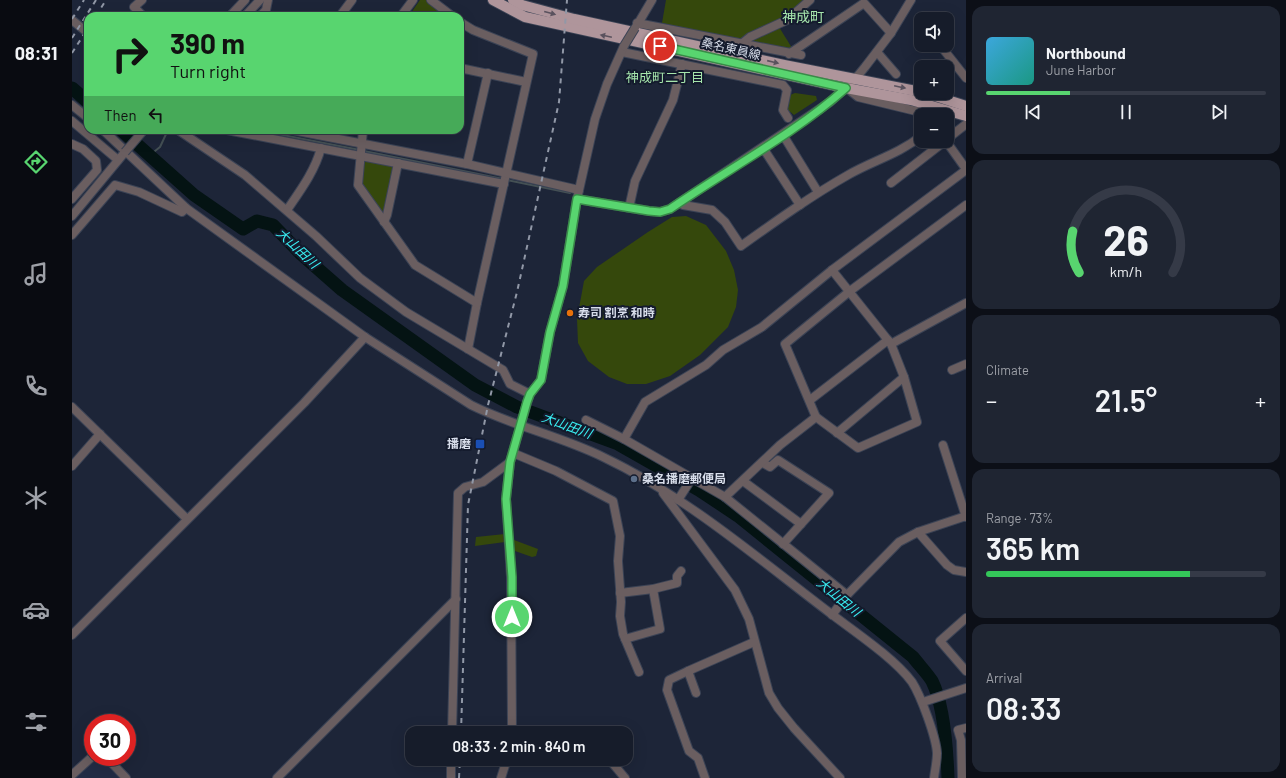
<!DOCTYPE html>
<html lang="en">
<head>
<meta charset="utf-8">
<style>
  :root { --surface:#161c2a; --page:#1f2532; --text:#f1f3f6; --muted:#9ea1a8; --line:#353a47; --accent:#58d56f }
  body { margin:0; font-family:Barlow,"Noto Sans JP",sans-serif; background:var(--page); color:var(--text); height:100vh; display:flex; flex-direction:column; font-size:15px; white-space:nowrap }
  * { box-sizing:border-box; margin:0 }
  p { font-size:13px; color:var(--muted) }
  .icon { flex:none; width:22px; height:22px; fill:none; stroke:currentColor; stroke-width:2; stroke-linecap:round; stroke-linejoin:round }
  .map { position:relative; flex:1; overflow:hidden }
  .details { display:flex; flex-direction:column; gap:6px; padding:6px; background:#0c0f17; width:320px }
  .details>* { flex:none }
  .hud { position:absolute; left:12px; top:12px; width:380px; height:122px; border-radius:12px; box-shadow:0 4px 16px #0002,0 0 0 1px var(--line); background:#58d56f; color:#111; overflow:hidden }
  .buttons { position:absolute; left:842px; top:12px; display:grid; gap:8px }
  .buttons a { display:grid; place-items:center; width:40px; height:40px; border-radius:8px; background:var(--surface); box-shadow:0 4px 16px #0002,0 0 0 1px var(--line); font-size:20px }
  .speed { position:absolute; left:12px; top:714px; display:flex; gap:8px; font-size:20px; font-weight:700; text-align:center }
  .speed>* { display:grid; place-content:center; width:52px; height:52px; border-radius:50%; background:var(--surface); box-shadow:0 4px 16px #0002,0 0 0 1px var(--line); line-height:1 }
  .speed .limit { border:6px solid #d22; background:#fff; color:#111 }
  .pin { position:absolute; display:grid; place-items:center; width:34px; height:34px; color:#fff; margin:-17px; border:2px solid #fff; border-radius:50%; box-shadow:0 1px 4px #0007 }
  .me { position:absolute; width:44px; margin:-22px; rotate:0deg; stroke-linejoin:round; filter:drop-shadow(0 0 3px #0008) }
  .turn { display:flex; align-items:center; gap:14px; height:84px; padding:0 20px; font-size:18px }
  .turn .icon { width:52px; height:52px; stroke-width:2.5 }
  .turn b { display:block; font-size:28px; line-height:34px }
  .then { display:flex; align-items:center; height:38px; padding:0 20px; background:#0003; gap:8px; font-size:15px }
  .big { font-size:30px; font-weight:600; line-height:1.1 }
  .details .tile { flex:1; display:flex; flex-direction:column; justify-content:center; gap:6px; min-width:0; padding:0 14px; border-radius:12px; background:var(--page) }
  .details .dial { align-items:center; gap:0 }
  .dial svg { height:104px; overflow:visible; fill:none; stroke:var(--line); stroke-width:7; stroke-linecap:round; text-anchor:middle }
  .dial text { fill:var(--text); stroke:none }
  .song { display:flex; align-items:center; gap:12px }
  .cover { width:48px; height:48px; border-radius:6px; background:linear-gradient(135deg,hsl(200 70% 55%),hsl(170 70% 35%)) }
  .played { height:4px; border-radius:2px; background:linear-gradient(90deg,var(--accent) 30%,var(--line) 30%) }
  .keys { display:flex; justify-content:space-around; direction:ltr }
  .heat { display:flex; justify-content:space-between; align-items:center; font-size:22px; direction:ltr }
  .charge { height:6px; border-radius:3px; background:linear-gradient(90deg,#34c759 73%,var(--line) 0) }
  .trip { position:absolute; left:333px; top:726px; width:228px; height:40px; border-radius:12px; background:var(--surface); box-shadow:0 4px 16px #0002,0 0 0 1px var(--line); font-weight:600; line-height:40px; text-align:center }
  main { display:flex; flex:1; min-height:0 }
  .tabs { display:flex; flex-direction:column; width:72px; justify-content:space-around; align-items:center; background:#090b11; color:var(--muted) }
  .tabs .icon { width:28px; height:28px }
  .tabs .active { color:var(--accent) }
  .tabs b { font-size:18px; color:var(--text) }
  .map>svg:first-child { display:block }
  .built { fill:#222c45 }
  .green { fill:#35480c }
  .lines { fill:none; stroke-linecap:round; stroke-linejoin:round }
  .stream { stroke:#445054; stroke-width:2 }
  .river { stroke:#041313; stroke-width:13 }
  .minor-casing { stroke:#3b4355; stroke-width:10 }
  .major-casing { stroke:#3b4355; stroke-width:12 }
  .minor { stroke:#6a5e60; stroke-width:8 }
  .major { stroke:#af959b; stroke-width:10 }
  .rail { stroke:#9198a7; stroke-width:2; stroke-dasharray:5 5; stroke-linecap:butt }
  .minor-bridge-casing { stroke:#3b4355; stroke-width:10; stroke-linecap:butt }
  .minor-bridge { stroke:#6a5e60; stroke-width:8 }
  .oneway { fill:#5a525e }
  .route-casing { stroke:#398a48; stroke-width:10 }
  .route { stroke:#58d56f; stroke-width:7 }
  .food-dot { fill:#e8710a; stroke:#141b2d; stroke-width:1.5 }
  .transit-dot { fill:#1a4fb4; stroke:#141b2d; stroke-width:1.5 }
  .service-dot { fill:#5c6f8a; stroke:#141b2d; stroke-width:1.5 }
  .labels { text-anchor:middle; stroke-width:4; stroke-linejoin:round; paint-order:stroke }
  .street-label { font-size:12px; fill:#d8deeb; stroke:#141b2d }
  .poi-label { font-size:12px; font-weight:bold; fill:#d8deeb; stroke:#141b2d; text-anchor:start }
  .neighbourhood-label { font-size:13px; fill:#a6e5ac; stroke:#141b2d }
  .water-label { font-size:13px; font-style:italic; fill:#39eef2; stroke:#141b2d }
  .quarter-label { font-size:14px; fill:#a6e5ac; stroke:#141b2d }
</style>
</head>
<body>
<main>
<nav class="tabs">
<b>08:31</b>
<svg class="icon active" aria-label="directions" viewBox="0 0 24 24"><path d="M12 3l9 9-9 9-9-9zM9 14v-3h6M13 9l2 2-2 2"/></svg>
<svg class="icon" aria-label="music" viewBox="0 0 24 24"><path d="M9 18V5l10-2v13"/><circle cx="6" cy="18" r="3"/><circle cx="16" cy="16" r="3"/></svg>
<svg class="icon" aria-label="phone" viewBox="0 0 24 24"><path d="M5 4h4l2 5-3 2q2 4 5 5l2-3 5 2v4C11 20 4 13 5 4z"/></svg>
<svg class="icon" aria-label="climate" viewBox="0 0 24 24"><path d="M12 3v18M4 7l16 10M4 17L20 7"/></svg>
<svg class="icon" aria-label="car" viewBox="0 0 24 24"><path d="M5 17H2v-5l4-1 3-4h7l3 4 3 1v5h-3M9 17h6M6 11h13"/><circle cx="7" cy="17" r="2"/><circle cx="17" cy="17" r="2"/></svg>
<svg class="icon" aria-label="filters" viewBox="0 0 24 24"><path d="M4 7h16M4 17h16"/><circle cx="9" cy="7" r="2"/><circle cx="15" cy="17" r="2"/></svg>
</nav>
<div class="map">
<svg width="894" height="778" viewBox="0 0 894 778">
  <rect width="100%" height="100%" fill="#1d2538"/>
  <polygon class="built" points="24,757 32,757 51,778 1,778"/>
  <g class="green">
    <polygon points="348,0 355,0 371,14 371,16 337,16"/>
    <polygon points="594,0 733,0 713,17 666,40 590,23"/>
    <polygon points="707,27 720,48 717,50 680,42 681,40"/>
    <polygon points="723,93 744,96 745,100 722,115 715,109 718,95"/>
    <polygon points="295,159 318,162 321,167 313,211 309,211 289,185 291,161"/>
    <polygon points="614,216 634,225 654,251 662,270 666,290 664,307 656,327 628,355 598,376 574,384 555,384 537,377 516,361 506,343 505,319 512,281 525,267 576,232 600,217"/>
    <polygon points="433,534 433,542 403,546 404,537"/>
    <polygon points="442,540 466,549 464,556 460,557 443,551"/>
  </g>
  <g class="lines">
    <g class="stream">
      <polyline points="185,130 288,150"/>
      <polyline points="292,151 431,179"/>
      <polyline points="78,155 88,147 95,132"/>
      <polyline points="435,180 498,193"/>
    </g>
    <g class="river">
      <polyline points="0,88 16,102"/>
      <path d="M49,130L122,195L171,229L185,221L201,225L228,253L270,290L403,385L445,407L546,444L627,490L666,516L841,657C847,665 855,673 860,681C872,705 875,751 876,778"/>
    </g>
    <g class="minor-casing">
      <g id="minor">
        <polyline points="70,0 62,7 71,16"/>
        <polyline points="359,0 380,16"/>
        <polyline points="158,16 173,0"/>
        <polyline points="173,16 188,0"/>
        <polyline points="188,16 194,10 196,0"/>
        <polyline points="268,16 280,0"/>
        <polyline points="329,16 341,0"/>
        <polyline points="0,20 16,33"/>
        <polyline points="388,22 401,30 461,54 405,303 396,349"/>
        <polyline points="565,23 729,55"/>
        <polyline points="564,27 580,0"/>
        <polyline points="668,45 678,37 715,20 738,0"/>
        <polyline points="868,45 894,78"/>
        <polyline points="550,52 711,85 715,90 711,110 716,118"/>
        <polyline points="805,52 824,74"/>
        <polyline points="717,54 792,3 819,33"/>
        <polyline points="388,68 454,82"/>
        <polyline points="776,89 786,97 852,113 854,115"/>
        <polyline points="0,105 16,118"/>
        <polyline points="0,121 46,160"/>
        <path d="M31,130L114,208L293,337L399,405C441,426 488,436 531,457C615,497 684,557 758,613C783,632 822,658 840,682C849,696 864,737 865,753C865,761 863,770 862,778"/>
        <polyline points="106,130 173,175 244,236 288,278 334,312 431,370 438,384 458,394"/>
        <polyline points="155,130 432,184"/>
        <polyline points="220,130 395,164 507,190"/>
        <polyline points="291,130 286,185 343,265 405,303"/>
        <polyline points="711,135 746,192"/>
        <polyline points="875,139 893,125"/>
        <polyline points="874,141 894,169"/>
        <polyline points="0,144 11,149 24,161 25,170 0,199"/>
        <polyline points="691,148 728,205"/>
        <polyline points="395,164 416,73"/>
        <polyline points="819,183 873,141"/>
        <polyline points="505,199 577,211 588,212 598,209 758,102 784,78 793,67 819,33 839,0"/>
        <path d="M607,203L611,205L640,210L653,222L669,246C704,221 739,196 776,175C800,161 827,154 849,136"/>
        <polyline points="557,208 563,181 601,100 610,64"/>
        <path d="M215,210C228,191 243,171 249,148"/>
        <polyline points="0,216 53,152"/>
        <polyline points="312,222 315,215 326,163"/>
        <polyline points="0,235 43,185 67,192 110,212 114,208"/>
        <polyline points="819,344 894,303"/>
        <polyline points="880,370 894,364"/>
        <polyline points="738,400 816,340"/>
        <polyline points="0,407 115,519"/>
        <polyline points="744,417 786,448 845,422 832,377 819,344 760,270"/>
        <polyline points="514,420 552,439 653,497 775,595 760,615"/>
        <polyline points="765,433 832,377"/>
        <polyline points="552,439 573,402 634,365 651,350 690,327 760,270 894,170"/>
        <polyline points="871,445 894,517"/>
        <polyline points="441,453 484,471 541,501 548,536 546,561 549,602 548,616 551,634 567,672"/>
        <polyline points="691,463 698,467 706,460 757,493 711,544"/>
        <polyline points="0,466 28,434"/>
        <polyline points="671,481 729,524"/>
        <polyline points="591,493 663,590 677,619 697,693 706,708 722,728 768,778"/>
        <polyline points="653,497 708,445 744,417 713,344 778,291 894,205"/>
        <polyline points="606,500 620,478"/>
        <polyline points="846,532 875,565 882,570 894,572"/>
        <polyline points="548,593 581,589 605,583 605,576 609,571"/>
        <polyline points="775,595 827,542 846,532 894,516"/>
        <polyline points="894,618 868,641 894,671"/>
        <polyline points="0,635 232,403 293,337"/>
        <polyline points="553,639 588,629 581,589"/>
        <polyline points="616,671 597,680 595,690 617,751 626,758 633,778"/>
        <polyline points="624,693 616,671 682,642"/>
        <polyline points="851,702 894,688"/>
        <polyline points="380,733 386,493 393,487 411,482 438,462"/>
        <polyline points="440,733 439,577 434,499 438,462 455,403 458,394 469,380 478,332 491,286 505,199 523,119 535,84 552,46"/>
        <polyline points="34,757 54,778"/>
        <polyline points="537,759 553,778"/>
        <polyline points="0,775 21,756"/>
        <polyline points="205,778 384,599"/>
        <polyline points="379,778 379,759"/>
        <polyline points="429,778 435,759"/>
        <polyline points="890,778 889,740 886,730 894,728"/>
      </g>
    </g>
    <g class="major-casing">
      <g id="major">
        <polyline points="421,0 453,17 774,88 839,100 894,116"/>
        <polyline points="441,0 450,5 502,19 712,65 849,92"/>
        <polyline points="854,93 894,106"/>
      </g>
    </g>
    <use href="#minor" class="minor"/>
    <use href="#major" class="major"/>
    <g class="rail">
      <polyline points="24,16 34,0"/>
      <polyline points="0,19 12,0"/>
      <polyline points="0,38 24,0"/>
      <polyline points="0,53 16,28"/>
      <polyline points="389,733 396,505 416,405 445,292 487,102 495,0"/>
      <polyline points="387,778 388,759"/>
    </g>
    <g class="minor-bridge-casing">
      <g id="minor-bridge">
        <polyline points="552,46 563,28"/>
        <polyline points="53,152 72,130"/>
      </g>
    </g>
    <use href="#minor-bridge" class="minor-bridge"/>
  </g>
  <defs><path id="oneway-solid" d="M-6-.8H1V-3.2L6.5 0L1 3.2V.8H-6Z"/></defs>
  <g class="oneway">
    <use href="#oneway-solid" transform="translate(478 13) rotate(15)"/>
    <use href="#oneway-solid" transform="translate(534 36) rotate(-168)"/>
    <use href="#oneway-solid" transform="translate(701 62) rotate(13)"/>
    <use href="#oneway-solid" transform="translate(828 87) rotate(12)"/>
  </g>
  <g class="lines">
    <g class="route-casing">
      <path id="route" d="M440,617V577L434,499L438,462L455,402L458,394L469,380L478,332L491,286L505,199L577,211L588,212L598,209C656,169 721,135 774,88L588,46"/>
    </g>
    <use href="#route" class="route"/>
  </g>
  <circle class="food-dot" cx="498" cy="313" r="4"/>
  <rect class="transit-dot" x="403" y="439" width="10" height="10" rx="2"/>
  <circle class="service-dot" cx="562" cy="479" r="4"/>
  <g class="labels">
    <g class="street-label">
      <text transform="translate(659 49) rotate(13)" y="4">桑名東員線</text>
    </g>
    <g class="poi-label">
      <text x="506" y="317">寿司 割烹 和時</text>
      <text x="399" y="448" text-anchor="end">播磨</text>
      <text x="570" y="483">桑名播磨郵便局</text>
    </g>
    <g class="neighbourhood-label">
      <text x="593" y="82">神成町二丁目</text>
    </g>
    <g class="water-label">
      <text transform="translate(226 248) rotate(43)" y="5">大山田川</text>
      <text transform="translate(495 425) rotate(20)" y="5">大山田川</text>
      <text transform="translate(767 597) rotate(39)" y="5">大山田川</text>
    </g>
    <g class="quarter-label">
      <text x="731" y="22">神成町</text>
    </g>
  </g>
</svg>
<div class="buttons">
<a><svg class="icon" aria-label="sound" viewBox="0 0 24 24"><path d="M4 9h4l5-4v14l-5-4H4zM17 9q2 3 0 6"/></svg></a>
<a>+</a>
<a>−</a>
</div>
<div class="speed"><div class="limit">30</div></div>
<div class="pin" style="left:588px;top:46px;background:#d93025"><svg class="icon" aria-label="arrive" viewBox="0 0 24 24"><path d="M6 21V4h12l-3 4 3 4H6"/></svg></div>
<svg class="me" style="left:440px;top:617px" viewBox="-20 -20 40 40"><circle r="17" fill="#58d56f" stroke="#fff" stroke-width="3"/><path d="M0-11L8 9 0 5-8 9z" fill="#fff"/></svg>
<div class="trip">08:33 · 2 min · 840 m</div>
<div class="hud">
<div class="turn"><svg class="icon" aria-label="right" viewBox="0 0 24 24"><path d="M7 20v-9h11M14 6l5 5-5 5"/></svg><div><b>390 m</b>Turn right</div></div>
<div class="then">Then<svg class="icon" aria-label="left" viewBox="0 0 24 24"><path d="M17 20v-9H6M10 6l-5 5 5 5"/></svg></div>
</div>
</div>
<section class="details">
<div class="tile">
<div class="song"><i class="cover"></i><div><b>Northbound</b><p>June Harbor</p></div></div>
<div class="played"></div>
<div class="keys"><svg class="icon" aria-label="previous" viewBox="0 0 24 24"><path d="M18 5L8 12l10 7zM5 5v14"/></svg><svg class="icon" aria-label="pause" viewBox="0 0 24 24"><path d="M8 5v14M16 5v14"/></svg><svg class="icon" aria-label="next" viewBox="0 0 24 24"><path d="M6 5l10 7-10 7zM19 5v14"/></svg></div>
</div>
<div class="tile dial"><svg viewBox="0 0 100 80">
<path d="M14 69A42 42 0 1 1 86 69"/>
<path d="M14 69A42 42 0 0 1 9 37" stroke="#58d56f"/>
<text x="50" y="56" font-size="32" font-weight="700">26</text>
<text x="50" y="72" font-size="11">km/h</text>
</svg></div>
<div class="tile"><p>Climate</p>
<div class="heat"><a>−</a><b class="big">21.5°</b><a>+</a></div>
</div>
<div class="tile"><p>Range · 73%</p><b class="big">365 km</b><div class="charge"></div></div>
<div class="tile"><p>Arrival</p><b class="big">08:33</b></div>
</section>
</main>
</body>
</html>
